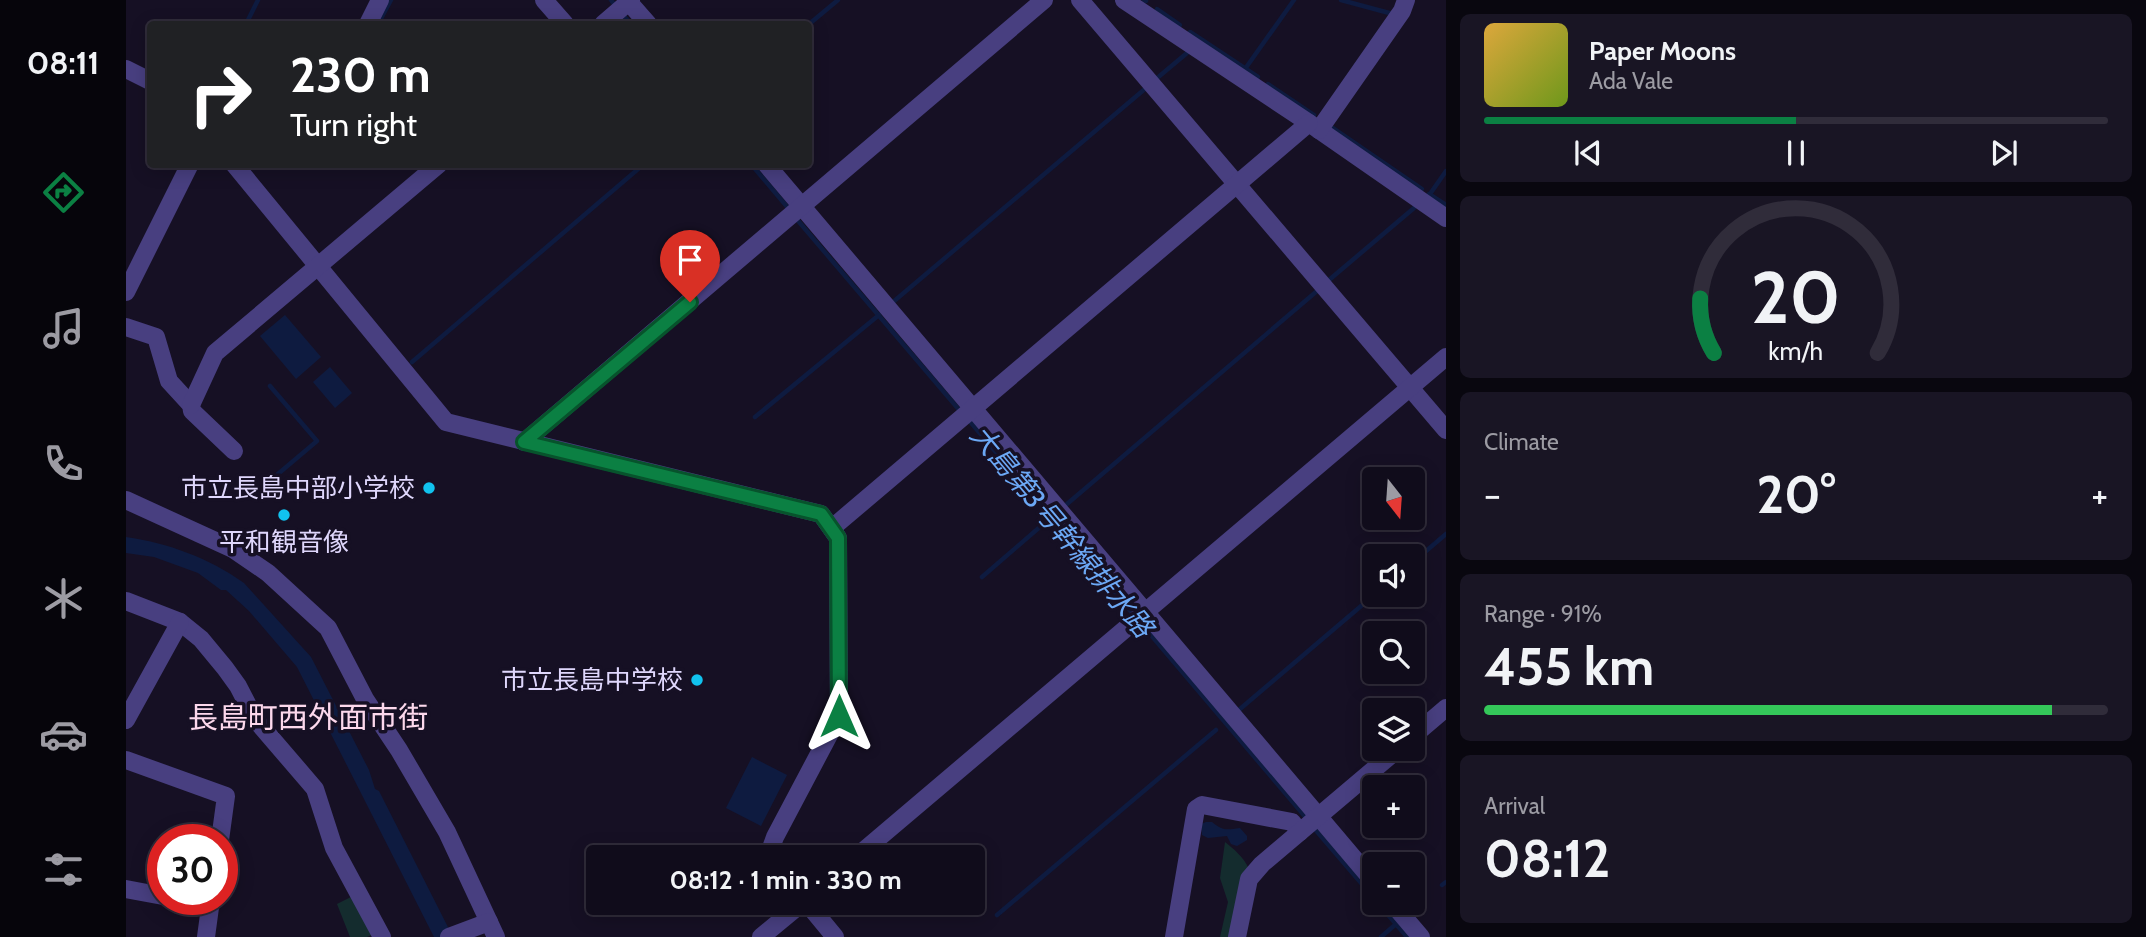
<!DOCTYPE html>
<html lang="en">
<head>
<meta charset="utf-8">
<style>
  :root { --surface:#100c1b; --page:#191524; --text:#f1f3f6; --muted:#9c9ba3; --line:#302c3a; --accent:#0b8043 }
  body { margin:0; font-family:Cabin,"Noto Sans JP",sans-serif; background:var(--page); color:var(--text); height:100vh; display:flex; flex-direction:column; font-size:26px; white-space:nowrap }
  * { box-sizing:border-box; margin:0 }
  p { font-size:23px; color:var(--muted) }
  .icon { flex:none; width:38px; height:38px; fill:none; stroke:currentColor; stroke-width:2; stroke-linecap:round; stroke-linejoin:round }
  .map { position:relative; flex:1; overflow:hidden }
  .details { display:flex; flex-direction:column; gap:14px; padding:14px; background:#09070f; width:700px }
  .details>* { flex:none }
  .top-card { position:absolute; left:21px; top:21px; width:665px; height:147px; border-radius:7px; box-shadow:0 4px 18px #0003,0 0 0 2px var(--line); background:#202124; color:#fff; overflow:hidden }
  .needle { width:46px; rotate:163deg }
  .controls { position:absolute; left:1236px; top:467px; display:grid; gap:14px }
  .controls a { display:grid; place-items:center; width:63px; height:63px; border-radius:7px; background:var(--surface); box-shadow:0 4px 18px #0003,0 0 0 2px var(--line); font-size:35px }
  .speed { position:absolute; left:21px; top:824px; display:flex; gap:14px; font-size:35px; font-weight:700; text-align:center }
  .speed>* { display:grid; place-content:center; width:91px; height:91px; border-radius:50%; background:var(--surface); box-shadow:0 4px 18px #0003,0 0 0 2px var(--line); line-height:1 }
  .speed .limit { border:10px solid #d22; background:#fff; color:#111 }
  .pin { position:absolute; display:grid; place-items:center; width:60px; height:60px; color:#fff; margin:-72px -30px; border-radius:50% 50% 50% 0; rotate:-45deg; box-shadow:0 0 7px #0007 }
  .pin .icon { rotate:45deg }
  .me { position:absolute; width:77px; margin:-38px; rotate:0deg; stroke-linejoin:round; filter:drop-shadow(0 0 5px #0008) }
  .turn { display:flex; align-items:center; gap:24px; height:147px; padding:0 28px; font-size:32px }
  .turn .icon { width:91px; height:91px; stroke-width:2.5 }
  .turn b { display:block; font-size:49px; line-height:60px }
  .big { font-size:52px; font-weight:700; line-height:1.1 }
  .details .card { flex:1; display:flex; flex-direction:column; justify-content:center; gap:10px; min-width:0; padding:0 24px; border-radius:10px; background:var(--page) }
  .details .dial { align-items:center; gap:0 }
  .dial svg { height:182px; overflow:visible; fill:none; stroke:var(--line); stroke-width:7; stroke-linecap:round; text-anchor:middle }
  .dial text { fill:var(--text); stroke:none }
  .song { display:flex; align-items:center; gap:21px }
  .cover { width:84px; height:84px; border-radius:10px; background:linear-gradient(135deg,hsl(40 70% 55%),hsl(80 70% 35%)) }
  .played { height:7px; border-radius:4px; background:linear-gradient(90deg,var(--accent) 50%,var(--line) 50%) }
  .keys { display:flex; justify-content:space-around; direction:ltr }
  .heat { display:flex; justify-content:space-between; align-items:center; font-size:38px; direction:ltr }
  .charge { height:10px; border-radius:5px; background:linear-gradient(90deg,#34c759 91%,var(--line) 0) }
  .trip { position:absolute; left:460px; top:845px; width:399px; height:70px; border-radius:7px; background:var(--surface); box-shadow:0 4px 18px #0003,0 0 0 2px var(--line); font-weight:700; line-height:70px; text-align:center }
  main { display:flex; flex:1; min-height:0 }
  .dock { display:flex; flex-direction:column; width:126px; justify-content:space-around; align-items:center; background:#06050b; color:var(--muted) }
  .dock .icon { width:49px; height:49px }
  .dock .on { color:var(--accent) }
  .dock b { font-size:32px; color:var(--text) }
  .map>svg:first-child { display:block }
  .green { fill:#142c2e }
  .water { fill:#0e1b40 }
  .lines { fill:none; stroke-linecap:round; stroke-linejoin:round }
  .stream { stroke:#0e1b40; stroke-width:4.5 }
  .minor { stroke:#483f80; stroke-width:18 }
  .route-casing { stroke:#07532c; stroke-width:18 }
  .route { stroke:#0b8043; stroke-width:12 }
  .poi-dot { fill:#11c2ee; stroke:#161024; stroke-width:2.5 }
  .labels { text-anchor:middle; stroke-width:7; stroke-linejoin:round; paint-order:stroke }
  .poi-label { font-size:26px; fill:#dfd7fc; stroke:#161024; text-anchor:end }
  .water-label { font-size:28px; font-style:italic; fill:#6ca8f5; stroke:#161024 }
  .quarter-label { font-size:30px; fill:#fcd8ec; stroke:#161024 }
</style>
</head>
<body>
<main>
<nav class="dock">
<b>08:11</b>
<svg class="icon on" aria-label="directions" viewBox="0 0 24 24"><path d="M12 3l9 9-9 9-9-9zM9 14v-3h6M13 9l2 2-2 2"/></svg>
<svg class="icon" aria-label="music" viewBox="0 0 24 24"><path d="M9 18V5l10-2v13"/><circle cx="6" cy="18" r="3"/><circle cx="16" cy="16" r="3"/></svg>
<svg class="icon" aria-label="phone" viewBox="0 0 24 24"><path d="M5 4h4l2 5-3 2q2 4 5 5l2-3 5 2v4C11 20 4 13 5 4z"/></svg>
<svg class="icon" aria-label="climate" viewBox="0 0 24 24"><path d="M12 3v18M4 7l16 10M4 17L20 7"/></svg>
<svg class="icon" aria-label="car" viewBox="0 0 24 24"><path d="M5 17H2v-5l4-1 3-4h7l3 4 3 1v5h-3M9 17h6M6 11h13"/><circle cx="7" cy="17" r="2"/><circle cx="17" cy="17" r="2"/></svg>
<svg class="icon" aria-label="filters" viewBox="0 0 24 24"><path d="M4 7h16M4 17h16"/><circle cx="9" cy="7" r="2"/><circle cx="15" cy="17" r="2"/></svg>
</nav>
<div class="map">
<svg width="1320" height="937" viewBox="0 0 1320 937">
  <rect width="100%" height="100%" fill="#161024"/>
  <g class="green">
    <path d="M1099,842C1108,849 1117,857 1122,867L1106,937H1094L1102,902L1094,878Z"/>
    <polygon points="227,896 248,934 241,937 224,937 211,904"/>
  </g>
  <g class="water">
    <polygon points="159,315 195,357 170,379 134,336"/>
    <polygon points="204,367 226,393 209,408 187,382"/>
    <path d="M0,537C42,543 83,558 118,583L185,657L243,770L249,789L253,791L327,937H308L171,667L123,611L100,590H95L72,573L28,557L0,553Z"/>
    <polygon points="626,757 661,775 635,826 600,808"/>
    <path d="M1080,822H1086C1097,831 1100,830 1114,828L1121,836V840L1111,846L1105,844L1101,836L1082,838L1076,835L1075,824Z"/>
  </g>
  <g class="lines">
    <g class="stream">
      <polyline points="485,0 491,8"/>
      <polyline points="1018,0 1020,1"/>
      <polyline points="1215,0 1267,14"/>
      <polyline points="1031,9 1054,25"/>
      <polyline points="497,15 505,24"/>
      <polyline points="120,24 132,0"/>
      <polyline points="252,24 265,0"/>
      <polyline points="682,25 712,0"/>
      <polyline points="1064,32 1132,77"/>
      <polyline points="1119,69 1168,0"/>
      <polyline points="1030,79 1061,53"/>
      <polyline points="1142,84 1188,115"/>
      <polyline points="1204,126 1296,189"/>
      <polyline points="625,164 663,209"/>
      <polyline points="1303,194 1320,205"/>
      <polyline points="1304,194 1320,171"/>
      <polyline points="668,216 835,412"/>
      <polyline points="1203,280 1288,208"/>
      <polyline points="767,302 1020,88"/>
      <polyline points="286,362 518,164"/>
      <polyline points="629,417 753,315"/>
      <polyline points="841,418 1007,614"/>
      <polyline points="127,495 191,441 144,386"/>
      <polyline points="941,504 1191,291"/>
      <polyline points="1286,563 1320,534"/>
      <polyline points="856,577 915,526"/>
      <polyline points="1013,621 1182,820"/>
      <polyline points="1114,709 1248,595"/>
      <polyline points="1187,827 1248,898"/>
      <polyline points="1316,885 1320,882"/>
      <polyline points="1252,903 1281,937"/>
      <polyline points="871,915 1090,730"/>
      <polyline points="1255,937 1270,924"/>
    </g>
    <g class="minor">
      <polyline points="418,0 439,24"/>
      <polyline points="501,0 522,24"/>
      <polyline points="954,0 1320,430"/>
      <polyline points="998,0 1183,123 1320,218"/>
      <polyline points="242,24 254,0"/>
      <polyline points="477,24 505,0"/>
      <polyline points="0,69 24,81"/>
      <polyline points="1193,130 1276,11 1280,0"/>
      <polyline points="108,164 320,422 695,514 712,538 713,716 649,837 645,848 645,858"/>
      <polyline points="640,164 1248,882"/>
      <polyline points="0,292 64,164"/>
      <polyline points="0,327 30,337 43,381 65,405 66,411 108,451"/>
      <polyline points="65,405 89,353 313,164"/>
      <polyline points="398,442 918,0"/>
      <polyline points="0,500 107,549 142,573 202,628 239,699 273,750 321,832 370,937"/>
      <polyline points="706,528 1183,123"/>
      <polyline points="0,601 54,622 75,639 99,668 112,686 129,719 189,789 208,848 256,937"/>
      <polyline points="0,720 54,622"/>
      <polyline points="1286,737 1320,708"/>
      <polyline points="0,760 100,796 94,840"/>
      <polyline points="729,858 1320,357"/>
      <polyline points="0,889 37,896"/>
      <polyline points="57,900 84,905"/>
      <polyline points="681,903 709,937"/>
      <polyline points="1266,903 1295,937"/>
      <polyline points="80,937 85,900"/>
      <polyline points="323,937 363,922"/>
      <polyline points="635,937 676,903"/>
      <polyline points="1048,937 1070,809 1076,805 1166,822 1174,832"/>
      <polyline points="1111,937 1123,879 1136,864 1272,749"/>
    </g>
  </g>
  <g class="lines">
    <g class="route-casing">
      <polyline id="route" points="564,302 398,442 695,514 712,538 713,716"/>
    </g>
    <use href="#route" class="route"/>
  </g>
  <g class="poi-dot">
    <circle cx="303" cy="488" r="7"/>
    <circle cx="158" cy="515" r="7"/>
    <circle cx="571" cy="680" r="7"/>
  </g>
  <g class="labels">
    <g class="poi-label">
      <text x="289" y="497">市立長島中部小学校</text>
      <text x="158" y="551" text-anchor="middle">平和観音像</text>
      <text x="557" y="689">市立長島中学校</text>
    </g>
    <g class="water-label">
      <text transform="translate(936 531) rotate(50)" y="10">大島第3号幹線排水路</text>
    </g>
    <g class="quarter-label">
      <text x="182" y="728">長島町西外面市街</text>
    </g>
  </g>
</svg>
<div class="controls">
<a><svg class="needle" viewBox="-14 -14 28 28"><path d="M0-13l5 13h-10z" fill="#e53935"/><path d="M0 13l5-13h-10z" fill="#9c9ba3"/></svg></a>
<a><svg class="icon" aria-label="sound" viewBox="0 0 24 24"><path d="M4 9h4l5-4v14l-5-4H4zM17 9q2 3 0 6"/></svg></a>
<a><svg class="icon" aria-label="search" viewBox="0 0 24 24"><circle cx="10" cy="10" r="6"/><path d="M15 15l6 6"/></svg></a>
<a><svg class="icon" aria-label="layers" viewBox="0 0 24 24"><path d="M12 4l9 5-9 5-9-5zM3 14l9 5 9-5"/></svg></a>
<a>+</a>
<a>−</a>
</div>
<div class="speed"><div class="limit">30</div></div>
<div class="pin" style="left:564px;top:302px;background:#d93025"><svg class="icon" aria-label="arrive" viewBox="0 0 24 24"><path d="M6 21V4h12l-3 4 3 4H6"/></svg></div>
<svg class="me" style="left:713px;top:716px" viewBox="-20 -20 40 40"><path d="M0-17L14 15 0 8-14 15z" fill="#0b8043" stroke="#fff" stroke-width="4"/></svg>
<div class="trip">08:12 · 1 min · 330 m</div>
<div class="top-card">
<div class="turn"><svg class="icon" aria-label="right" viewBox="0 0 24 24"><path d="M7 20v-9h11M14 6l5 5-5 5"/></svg><div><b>230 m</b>Turn right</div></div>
</div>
</div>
<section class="details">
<div class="card">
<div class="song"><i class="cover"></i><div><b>Paper Moons</b><p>Ada Vale</p></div></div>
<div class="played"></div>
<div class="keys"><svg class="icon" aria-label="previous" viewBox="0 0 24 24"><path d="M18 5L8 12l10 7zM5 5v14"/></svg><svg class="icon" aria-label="pause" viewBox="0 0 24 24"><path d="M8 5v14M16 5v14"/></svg><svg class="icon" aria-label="next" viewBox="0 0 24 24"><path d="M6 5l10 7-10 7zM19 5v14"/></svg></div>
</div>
<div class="card dial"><svg viewBox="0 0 100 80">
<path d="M14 69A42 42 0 1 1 86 69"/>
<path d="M14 69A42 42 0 0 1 8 45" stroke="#0b8043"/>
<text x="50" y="56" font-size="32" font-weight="700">20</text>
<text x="50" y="72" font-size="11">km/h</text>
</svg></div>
<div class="card"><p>Climate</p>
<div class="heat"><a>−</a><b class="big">20°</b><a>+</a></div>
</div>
<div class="card"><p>Range · 91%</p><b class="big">455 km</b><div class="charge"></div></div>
<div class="card"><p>Arrival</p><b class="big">08:12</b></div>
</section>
</main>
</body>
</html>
